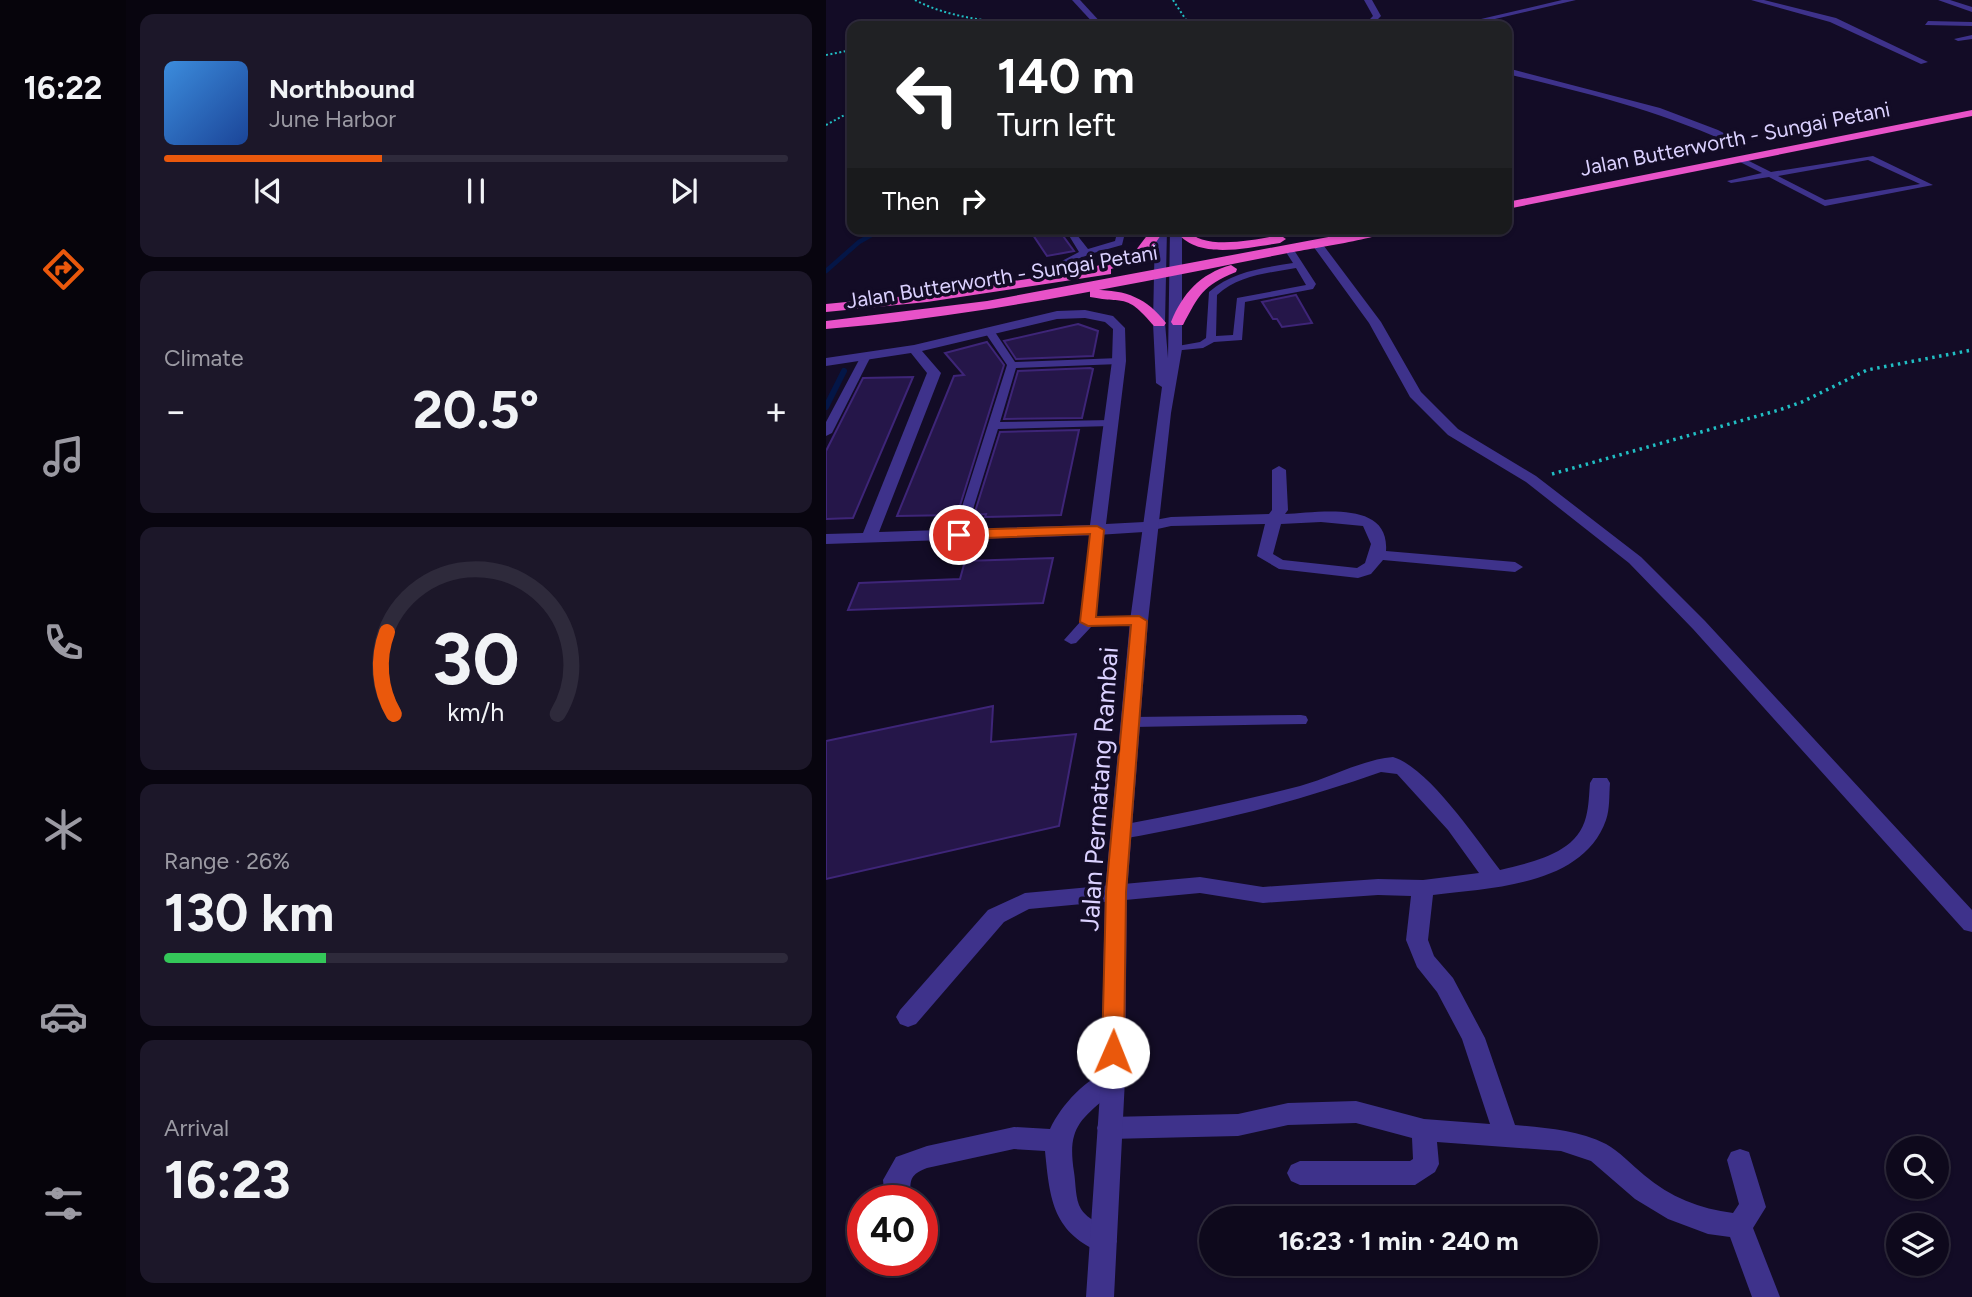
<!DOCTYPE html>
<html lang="en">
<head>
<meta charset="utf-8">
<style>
  :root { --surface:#0e091c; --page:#1c1729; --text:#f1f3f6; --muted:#9b9aa3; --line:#2e2a3b; --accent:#ea580c }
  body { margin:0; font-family:Figtree,sans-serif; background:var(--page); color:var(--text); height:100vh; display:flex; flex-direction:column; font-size:26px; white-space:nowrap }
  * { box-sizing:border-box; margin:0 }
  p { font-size:23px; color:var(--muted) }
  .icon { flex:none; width:38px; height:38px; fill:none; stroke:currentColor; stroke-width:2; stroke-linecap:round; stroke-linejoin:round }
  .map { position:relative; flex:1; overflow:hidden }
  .sheet { display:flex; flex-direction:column; gap:14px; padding:14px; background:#08050f; width:700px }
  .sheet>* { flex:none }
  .hud { position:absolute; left:21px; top:21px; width:665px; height:214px; border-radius:14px; box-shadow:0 2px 5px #0004,0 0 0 2px var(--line); background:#202124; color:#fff; overflow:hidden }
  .tools { position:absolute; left:1060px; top:1136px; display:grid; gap:14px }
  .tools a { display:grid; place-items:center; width:63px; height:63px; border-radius:50%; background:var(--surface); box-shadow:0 2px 5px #0004,0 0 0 2px var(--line); font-size:35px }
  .speed { position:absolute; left:21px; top:1185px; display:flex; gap:14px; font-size:35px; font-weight:700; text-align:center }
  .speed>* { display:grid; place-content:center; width:91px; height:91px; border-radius:50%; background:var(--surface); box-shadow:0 2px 5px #0004,0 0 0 2px var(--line); line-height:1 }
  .speed .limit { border:10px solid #d22; background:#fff; color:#111 }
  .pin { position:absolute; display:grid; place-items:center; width:60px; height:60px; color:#fff; margin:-30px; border:4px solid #fff; border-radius:50%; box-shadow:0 2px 7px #0007 }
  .me { position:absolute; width:77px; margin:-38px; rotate:1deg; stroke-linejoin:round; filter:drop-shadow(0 0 5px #0008) }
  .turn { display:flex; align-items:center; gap:24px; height:147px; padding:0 35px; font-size:32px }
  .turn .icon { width:91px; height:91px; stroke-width:2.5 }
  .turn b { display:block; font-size:49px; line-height:60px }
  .then { display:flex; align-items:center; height:66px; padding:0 35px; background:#0003; gap:14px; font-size:26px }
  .big { font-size:52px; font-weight:700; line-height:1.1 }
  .sheet .tile { flex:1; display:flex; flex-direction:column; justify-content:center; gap:10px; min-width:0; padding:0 24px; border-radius:14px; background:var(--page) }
  .sheet .dial { align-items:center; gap:0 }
  .dial svg { height:182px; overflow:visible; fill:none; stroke:var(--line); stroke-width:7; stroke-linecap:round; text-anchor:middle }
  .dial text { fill:var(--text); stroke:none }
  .song { display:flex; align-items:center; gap:21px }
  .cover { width:84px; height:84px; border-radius:10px; background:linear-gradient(135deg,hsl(210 70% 55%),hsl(220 70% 35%)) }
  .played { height:7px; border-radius:4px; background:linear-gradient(90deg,var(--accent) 35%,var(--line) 35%) }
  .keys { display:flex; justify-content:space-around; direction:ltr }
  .heat { display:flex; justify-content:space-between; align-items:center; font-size:38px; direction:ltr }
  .charge { height:10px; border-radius:5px; background:linear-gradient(90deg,#34c759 26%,var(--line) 0) }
  .trip { position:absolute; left:373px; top:1206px; width:399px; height:70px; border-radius:35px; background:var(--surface); box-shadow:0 2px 5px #0004,0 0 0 2px var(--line); font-weight:700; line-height:70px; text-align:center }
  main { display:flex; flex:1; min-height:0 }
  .menu { display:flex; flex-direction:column; width:126px; justify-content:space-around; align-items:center; background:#06040b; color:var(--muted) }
  .menu .icon { width:49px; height:49px }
  .menu .selected { color:var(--accent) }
  .menu b { font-size:32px; color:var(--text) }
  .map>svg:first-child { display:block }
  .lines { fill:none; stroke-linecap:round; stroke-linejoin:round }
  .stream-far1 { stroke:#041647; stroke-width:4.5 }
  .stream { stroke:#041647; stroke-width:6 }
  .building { fill:#251649; stroke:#3e2578; stroke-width:2 }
  .path-far1 { stroke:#21bec3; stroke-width:2; stroke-dasharray:2 2.5; stroke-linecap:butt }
  .path { stroke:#21bec3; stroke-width:3.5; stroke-dasharray:2.5 4.5; stroke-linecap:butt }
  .service { fill:#3e328b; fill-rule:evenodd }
  .minor { fill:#3e328b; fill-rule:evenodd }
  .tertiary { fill:#3e328b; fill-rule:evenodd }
  .trunk { fill:#e852c8; fill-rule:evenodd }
  .route { fill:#ea580c; stroke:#983908; stroke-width:2 }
  .labels { text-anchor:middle; stroke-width:7; stroke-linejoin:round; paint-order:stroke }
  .far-street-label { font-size:21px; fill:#dbd1ff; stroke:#130c26 }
  .street-label { font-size:26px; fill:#dbd1ff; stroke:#130c26 }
</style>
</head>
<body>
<main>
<nav class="menu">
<b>16:22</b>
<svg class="icon selected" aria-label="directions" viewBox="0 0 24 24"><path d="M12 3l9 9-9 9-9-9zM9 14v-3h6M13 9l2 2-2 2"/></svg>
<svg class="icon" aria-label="music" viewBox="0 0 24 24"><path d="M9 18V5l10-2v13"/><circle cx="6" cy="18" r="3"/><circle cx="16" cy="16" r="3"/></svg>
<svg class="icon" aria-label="phone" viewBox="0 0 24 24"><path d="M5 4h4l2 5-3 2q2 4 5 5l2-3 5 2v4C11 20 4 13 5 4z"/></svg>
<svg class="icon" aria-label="climate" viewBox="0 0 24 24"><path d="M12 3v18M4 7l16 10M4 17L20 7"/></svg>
<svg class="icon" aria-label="car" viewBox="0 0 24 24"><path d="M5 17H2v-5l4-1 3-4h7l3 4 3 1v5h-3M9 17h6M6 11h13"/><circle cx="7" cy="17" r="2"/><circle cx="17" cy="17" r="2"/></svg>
<svg class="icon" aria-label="filters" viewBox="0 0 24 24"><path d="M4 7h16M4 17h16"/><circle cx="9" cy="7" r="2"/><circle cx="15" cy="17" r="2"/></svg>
</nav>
<section class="sheet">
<div class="tile">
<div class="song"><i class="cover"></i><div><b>Northbound</b><p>June Harbor</p></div></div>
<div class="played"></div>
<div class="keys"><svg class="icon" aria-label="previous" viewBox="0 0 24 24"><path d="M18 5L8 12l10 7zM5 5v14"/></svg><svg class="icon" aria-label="pause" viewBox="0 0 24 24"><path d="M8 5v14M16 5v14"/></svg><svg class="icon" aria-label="next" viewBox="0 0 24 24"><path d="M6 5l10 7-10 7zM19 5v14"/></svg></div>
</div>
<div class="tile"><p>Climate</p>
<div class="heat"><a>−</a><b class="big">20.5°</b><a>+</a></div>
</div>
<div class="tile dial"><svg viewBox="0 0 100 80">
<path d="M14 69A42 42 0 1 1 86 69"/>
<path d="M14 69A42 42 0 0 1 11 33" stroke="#ea580c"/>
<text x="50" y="56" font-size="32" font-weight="700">30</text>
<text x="50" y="72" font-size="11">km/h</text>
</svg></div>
<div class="tile"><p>Range · 26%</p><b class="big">130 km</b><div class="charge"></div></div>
<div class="tile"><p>Arrival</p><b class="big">16:23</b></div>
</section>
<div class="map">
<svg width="1146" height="1297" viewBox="0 0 1146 1297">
  <rect width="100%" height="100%" fill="#130c26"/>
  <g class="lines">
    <polyline class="stream-far1" points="0,271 33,242 56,229"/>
    <polyline class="stream" points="0,407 18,371"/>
  </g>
  <g class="building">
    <polygon points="203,229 232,229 248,251 221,256"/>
    <polygon points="470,295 486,323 456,327 451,319 447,319 436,302"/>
    <polygon points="252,324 272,331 267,356 190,359 178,341"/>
    <polygon points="161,342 178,365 131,515 71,516 128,376 138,375 119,353"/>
    <polygon points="264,368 267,369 256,418 178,419 192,371"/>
    <polygon points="87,377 27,518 0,519 0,451 37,378"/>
    <polygon points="253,430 235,515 159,517 160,514 148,515 174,432"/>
    <polygon points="227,558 217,603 22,610 33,583 134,579 139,561"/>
    <polygon points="167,706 165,742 250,734 233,826 0,879 0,741"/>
  </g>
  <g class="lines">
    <g class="path-far1">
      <path d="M89,0C125,19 167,21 207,26"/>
      <polyline points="347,0 364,26"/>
      <polyline points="132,26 147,19"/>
      <polyline points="0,55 26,50"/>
      <polyline points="0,125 26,111"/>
    </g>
    <polyline class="path" points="726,474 953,410 976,402 1041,370 1146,350"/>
    <g class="service">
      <path d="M1047,156L1107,185L999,206L943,177L905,183L901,181L936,173L912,161L911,159L915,157L945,172ZM1042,160L1094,184L999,200L952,176Z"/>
      <polygon points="251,229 265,229 251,235 262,249 289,241 292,229 300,229 296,245 264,254 244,263 247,276 242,279 237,276 234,262 253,252 242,234"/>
      <path d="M460,247H466L490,284L487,289L419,302L416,340L388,342L377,348L346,351V347L374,342L380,338L383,292C407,271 437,268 467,263L458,249ZM470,268L480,285L411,298L407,335L390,336L391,295C413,275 442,273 470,268Z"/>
      <polygon points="163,328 167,329 189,362 293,358 298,361 293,364 190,368 174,422 286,420 292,423 286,426 172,429 139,535 133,539 127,535 181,365 158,331"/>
      <polygon points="39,355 44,358 6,433 0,436 0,422 34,358"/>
      <polygon points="271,526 277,530 269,618 313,617 320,621 313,625 266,626 250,643 245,644 238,640 255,621 265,530"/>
      <polygon points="475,715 480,716 482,720 480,724 307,727 300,722 307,717"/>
    </g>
    <g class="minor">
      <polygon points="538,0 546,0 555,16 549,22 552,26 544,26 541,22 547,16"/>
      <polygon points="736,0 750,0 639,26 625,26"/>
      <polygon points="925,0 938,0 1010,18 1102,62 1095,64 1004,22"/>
      <polygon points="1112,0 1124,0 1146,7 1146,12"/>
      <polygon points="1102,21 1146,22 1146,26 1099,25"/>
      <polygon points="1146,35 1146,39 1132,41 1128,39"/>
      <path d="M681,68L834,108L892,130L922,146L914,148C839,112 761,93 681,74Z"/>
      <polygon points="487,242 495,242 555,322 595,392 632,429 710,476 815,557 879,621 1146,910 1146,932 1138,930 867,629 803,563 700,482 622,435 584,397 543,323 487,246"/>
      <path d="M259,310L287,316L299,328L300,361L280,524L318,522L345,517L443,514L446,510V470L453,466L460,470L462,510L459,514C491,513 564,499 560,551L689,562L697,567L689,572L557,560L545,574L532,578L453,569L431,556L439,524L345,526L318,532L271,535L0,544V534L37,533L101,373L85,353L0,366V358L88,345L231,311ZM259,318L279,322L287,329L286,361L264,525L53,532L115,373L96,351L231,319ZM495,522L537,526L545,544L539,563L531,568L457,560L447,554L455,524Z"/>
      <path d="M567,757C602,767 651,840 674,870C706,862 751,854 760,817C763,806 763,794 764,783L767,778H781L784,783C783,795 784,809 780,820C757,886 664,888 607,895L602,940L608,956L627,978L659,1038L689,1125C720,1128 751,1130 780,1144C793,1151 806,1165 818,1175C844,1197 874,1209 907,1213L913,1204L901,1160L905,1152L914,1149L923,1152L940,1207L927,1228L954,1297H926L904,1237L882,1234L842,1219L809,1199L765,1161L735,1151L611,1142L613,1164L609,1172L589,1185H474L465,1181L461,1173L465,1165L474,1161H584L587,1159L586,1138L530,1123L462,1125L412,1136L283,1139L274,1136L271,1128L274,1120L283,1117L412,1114L462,1103L530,1101L598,1119L664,1124L636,1039L611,992L591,967L580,940L585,896L552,895L437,903L374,893L203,909L178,922L90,1024L82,1027L74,1024L70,1017L74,1010L162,910L199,893L374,877L437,887L552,879L597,880L653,873L622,830L571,774L555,772C470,802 384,824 295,839L288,837L285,832L288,827L295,825C355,814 415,801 474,786C506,777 535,760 567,757Z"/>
      <path d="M287,1069L296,1072L299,1079C295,1088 288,1091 280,1098C250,1122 242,1133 248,1172C250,1184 249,1199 255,1209C265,1224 284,1225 291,1241L287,1250L278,1254C227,1233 224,1201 219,1151L188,1149L101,1168C82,1175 84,1182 85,1200H59L57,1180L70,1157L101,1146L188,1127L224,1129C236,1104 260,1078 287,1069Z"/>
    </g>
    <g class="tertiary">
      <polygon points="246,0 254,0 278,26 270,26"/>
      <polygon points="329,229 341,229 339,323 342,358 344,229 356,229 356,349 345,413 322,621 301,892 299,1079 288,1297 260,1297 275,1079 279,892 304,621 336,387 330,383 327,323"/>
    </g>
    <g class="trunk">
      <polygon points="1146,110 1146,116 681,209 681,202"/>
      <path d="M326,229H338C327,252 309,262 285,269V274L101,302L0,312V304L101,294L261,270L310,250Z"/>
      <path d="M349,229H361C376,252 432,239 454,235L460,239L454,243C423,247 369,262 349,229Z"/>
      <path d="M545,229H570C557,238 482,249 462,253C309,283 155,316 0,329V321L161,301Z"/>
      <path d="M405,265L411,269L410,272C376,286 373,295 357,325H347L345,322C357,293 374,274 405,265Z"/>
      <path d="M269,290C300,290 321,298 340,323L338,326H328C300,293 301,304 264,297V291Z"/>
    </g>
  </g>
  <polygon class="route" points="271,526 278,530 270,617 313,616 321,621 300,892 298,1052 295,1058 287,1061 279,1058 276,1052 280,892 305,625 262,626 254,622 264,534 133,539 125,535 133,530"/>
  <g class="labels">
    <g class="far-street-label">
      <text transform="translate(909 139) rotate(-11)" y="7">Jalan Butterworth - Sungai Petani</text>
      <text transform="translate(176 277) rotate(-9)" y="7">Jalan Butterworth - Sungai Petani</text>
    </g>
    <g class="street-label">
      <text transform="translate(273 789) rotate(-86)" y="9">Jalan Permatang Rambai</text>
    </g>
  </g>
</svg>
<div class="tools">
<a><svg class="icon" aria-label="search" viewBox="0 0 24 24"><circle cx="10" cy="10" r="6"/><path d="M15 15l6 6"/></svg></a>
<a><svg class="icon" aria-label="layers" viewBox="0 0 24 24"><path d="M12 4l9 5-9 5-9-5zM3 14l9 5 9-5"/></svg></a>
</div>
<div class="speed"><div class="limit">40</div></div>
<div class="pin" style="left:133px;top:535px;background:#d93025"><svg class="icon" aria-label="arrive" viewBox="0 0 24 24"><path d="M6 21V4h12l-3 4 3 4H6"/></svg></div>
<svg class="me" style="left:287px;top:1052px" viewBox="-20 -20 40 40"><circle r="19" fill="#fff"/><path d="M0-13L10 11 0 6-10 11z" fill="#ea580c"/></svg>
<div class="trip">16:23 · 1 min · 240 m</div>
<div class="hud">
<div class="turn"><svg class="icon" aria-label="left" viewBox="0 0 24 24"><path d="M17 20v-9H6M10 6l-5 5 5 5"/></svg><div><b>140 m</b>Turn left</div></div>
<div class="then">Then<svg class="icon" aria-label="right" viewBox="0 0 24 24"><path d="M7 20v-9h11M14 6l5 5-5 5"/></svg></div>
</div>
</div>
</main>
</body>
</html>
